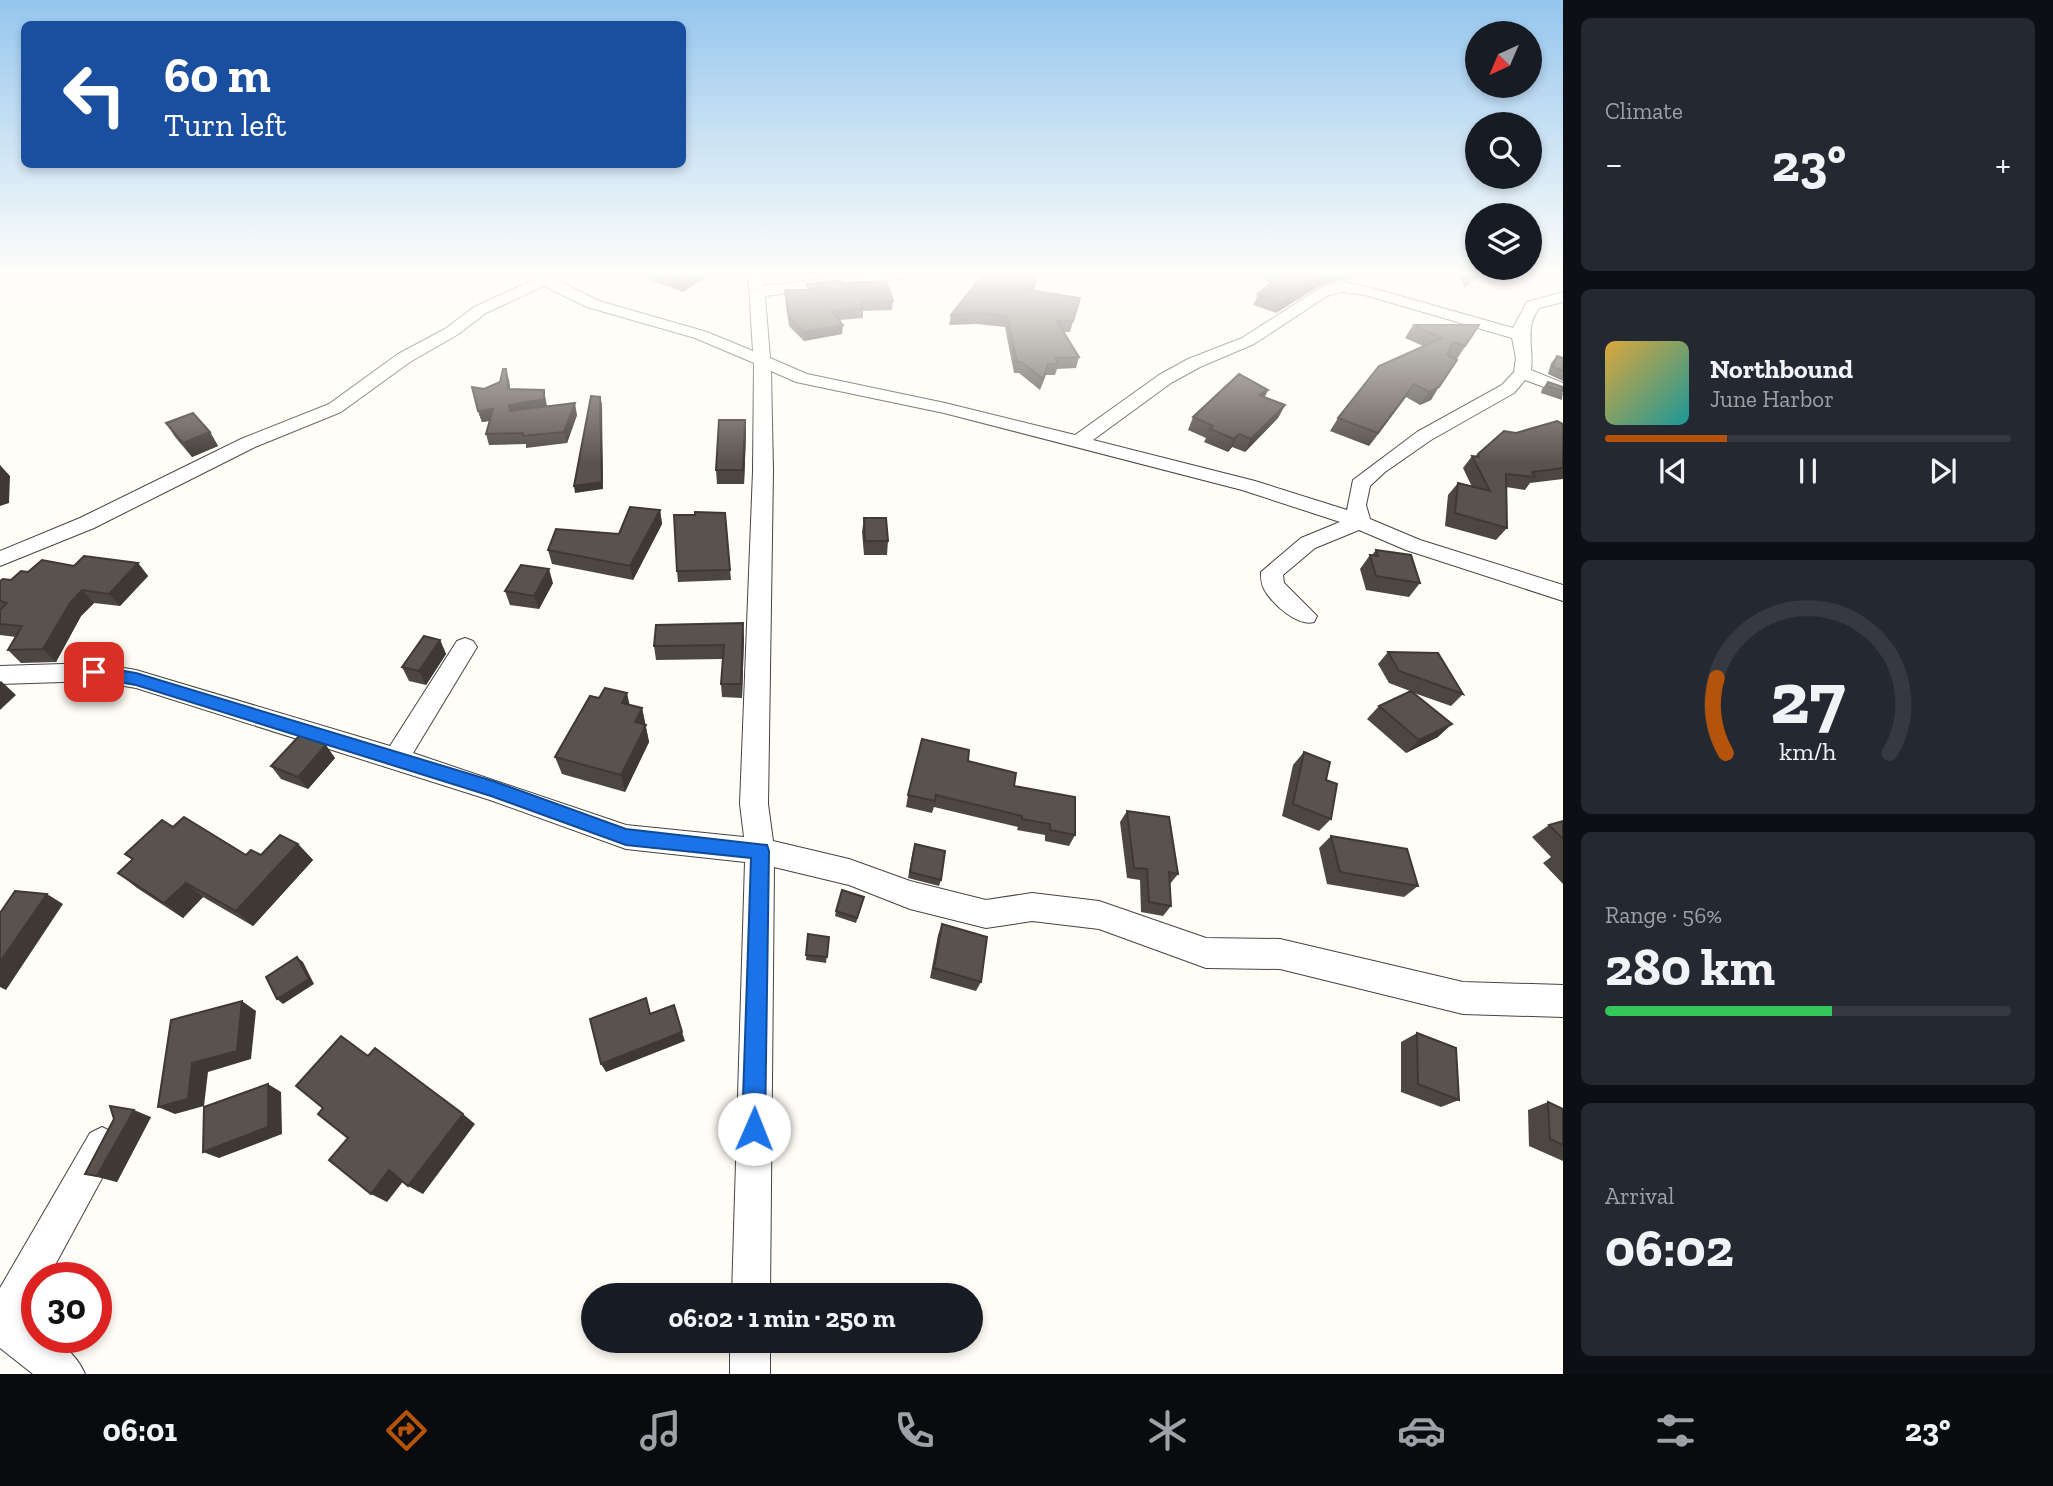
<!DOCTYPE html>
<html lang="en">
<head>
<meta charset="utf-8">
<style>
  :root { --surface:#171b24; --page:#242831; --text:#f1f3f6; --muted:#9ea1a6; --line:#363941; --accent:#b45309 }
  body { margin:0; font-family:"Zilla Slab",serif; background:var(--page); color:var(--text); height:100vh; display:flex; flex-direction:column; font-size:26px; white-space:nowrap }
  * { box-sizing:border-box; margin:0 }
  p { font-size:23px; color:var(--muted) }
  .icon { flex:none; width:38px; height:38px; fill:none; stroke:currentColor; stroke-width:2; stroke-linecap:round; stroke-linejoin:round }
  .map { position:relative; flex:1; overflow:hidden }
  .side { display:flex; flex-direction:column; gap:18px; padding:18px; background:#0d0f14; width:490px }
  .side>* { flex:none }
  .guide { position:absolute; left:21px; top:21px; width:665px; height:147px; border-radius:10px; box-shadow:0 4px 10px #0003; background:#1a4fa0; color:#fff; overflow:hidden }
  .needle { width:46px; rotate:224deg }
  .controls { position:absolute; left:1465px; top:21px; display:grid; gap:14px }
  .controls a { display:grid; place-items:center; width:77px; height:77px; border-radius:50%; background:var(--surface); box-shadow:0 4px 10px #0003; font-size:35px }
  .speed { position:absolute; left:21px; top:1262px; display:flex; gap:14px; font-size:35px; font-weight:700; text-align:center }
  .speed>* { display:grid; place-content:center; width:91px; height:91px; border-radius:50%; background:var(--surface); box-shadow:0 4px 10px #0003; line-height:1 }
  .speed .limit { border:10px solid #d22; background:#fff; color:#111 }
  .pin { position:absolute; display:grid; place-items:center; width:60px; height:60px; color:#fff; margin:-30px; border-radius:14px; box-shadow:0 4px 10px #0006 }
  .me { position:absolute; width:77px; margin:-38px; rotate:1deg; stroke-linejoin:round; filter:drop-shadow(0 0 5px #0008) }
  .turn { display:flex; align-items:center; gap:24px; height:147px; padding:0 28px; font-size:32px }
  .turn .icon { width:91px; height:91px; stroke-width:2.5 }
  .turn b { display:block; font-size:49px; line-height:60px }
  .big { font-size:52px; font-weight:700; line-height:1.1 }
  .side .tile { flex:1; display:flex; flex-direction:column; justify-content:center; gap:10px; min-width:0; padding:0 24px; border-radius:10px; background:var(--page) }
  .side .dial { align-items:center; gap:0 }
  .dial svg { height:182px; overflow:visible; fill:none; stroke:var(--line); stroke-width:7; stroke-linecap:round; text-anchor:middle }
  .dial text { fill:var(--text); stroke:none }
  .song { display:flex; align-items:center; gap:21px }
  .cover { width:84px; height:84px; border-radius:10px; background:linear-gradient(135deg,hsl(40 70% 55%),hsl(180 70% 35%)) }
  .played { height:7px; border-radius:4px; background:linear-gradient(90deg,var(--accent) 30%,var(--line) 30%) }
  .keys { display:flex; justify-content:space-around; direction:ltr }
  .heat { display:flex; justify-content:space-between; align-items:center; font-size:38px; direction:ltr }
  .charge { height:10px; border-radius:5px; background:linear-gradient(90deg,#34c759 56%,var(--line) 0) }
  .trip { position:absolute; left:581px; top:1283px; width:402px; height:70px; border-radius:35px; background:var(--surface); box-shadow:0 4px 10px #0003; font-weight:700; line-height:70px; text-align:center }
  .tabs { display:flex; height:112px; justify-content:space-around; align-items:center; background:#090b0e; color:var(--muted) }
  .tabs .icon { width:49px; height:49px }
  .tabs .current { color:var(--accent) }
  .tabs b { font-size:32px; color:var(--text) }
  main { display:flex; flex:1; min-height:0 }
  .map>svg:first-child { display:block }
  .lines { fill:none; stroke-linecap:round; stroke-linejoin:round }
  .street-casing { stroke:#444; stroke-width:2 }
  .street { fill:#fff; fill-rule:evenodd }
  .wall { fill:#4d4742 }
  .shaded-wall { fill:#3f3936 }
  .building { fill:#5a524d; stroke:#3f3936; stroke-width:2 }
  .route { fill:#1a73e8; stroke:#114b97; stroke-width:2 }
</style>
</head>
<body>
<main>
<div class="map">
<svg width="1563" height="1374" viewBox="0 0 1563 1374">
  <rect width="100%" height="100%" fill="#fffdf5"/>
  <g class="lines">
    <g class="street-casing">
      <g id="street">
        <path d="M522,272H541L599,301L707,332L753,351L748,272H762L764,286L882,272H926L919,276L765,296L770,358L807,374L945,403L1075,435L1159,375L1188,359L1242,338L1317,290L1341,282L1372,288L1513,328L1527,302L1563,292V302L1539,308C1524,330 1534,347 1531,370L1563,383V394L1525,380L1514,393L1431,440L1385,472L1370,486L1366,505L1370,519L1420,540L1563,585V601L1406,550L1359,530L1315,548L1283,575L1284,583L1317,616L1314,622C1298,627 1272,604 1264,589C1261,584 1261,578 1261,572L1301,538L1340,522L1242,490L944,413L796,382L771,371L773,471L768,804L773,841L849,859L910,881L986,900L1032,893L1099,901L1206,938L1280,939L1463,982L1563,985V1017L1463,1014L1280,969L1206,968L1099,929L1032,921L986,928L910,909L849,885L774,867L770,1295H732L745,862L626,849L490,800L136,688L94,681L0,684V666L94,663L136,670L390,746L457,641L465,638L473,641L477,647L413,753L626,825L744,837L740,804L753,471L754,363L695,338L587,307L544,286L486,313L457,335L410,362L341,412L255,447L94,528L0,566V551L80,518L241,439L329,404L398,354L445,329L474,307L533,280ZM1342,292L1365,295L1512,338L1516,358L1514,372L1502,385L1417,432L1353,480L1347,510L1255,481L1093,440L1171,383L1200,367L1254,344L1327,296Z"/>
        <path d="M102,1127L114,1133L120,1145L48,1278H37V1298L26,1318L37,1327V1337C58,1337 77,1355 85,1374H33L0,1348V1288L90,1133Z"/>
        <rect x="730" y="1340" width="40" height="34"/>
      </g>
    </g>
    <use href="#street" class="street"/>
  </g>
  <g class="wall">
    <polygon points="647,272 715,272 683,292 648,279"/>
    <polygon points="1262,272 1359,272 1348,281 1340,280 1316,288 1276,313 1253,305 1258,294 1271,283 1260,277"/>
    <polygon points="1459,272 1485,272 1464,288"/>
    <polygon points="1553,272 1563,272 1563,273 1560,275"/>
    <polygon points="1037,277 1035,287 1033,290 1080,298 1070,332 1064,332 1079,357 1076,368 1057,369 1055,375 1046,375 1040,390 1019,373 1014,373 1005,327 976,324 949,325 951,315"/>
    <polygon points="842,283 893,301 892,310 863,311 863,318 838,320 842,334 804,341 789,326 785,299 785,290 807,290 807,284"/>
    <polygon points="1413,325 1479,325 1457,359 1452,358 1431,400 1420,405 1406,397 1369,446 1330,431 1338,418 1423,346 1405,338"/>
    <polygon points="1557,356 1563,358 1563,381 1548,374 1551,363"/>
    <polygon points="509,380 510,389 544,390 547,406 577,415 567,443 526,448 526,444 489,445 486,434 489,421 482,422 478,411 484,389"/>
    <polygon points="1548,382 1563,387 1562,400 1541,393 1542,389"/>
    <polygon points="1265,397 1285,405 1278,418 1245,452 1232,447 1228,452 1204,442 1206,438 1188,430 1193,417"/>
    <polygon points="745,420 746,434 744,484 717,484 716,470"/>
    <polygon points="166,423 210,432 218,446 192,457 175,437"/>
    <polygon points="1563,424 1563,479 1530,483 1525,490 1506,487 1507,528 1496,540 1445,526 1448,495 1458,483 1472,487 1463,468 1472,456 1475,456 1478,454 1516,433"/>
    <polygon points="660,510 662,524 633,580 552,564 548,550 619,534"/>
    <polygon points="725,513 731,580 678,582 677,571 695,515"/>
    <polygon points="864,518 888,541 887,555 864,555 862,532"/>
    <polygon points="1376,550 1420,583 1409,597 1366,590 1360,569 1370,555 1372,555"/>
    <polygon points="138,563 148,576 120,606 94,603 81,616 56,662 21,663 8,650 16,637 0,635 0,581 11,580 28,572 74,566"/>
    <polygon points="553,583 539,609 510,605 505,591"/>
    <polygon points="744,637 742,698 722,697 721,684 723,659 656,660 654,646"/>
    <polygon points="440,640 446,654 426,685 409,681 402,667"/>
    <polygon points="1388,652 1463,694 1451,706 1414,693 1438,737 1406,753 1367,719 1379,706 1410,691 1389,683 1378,664"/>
    <polygon points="630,705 642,708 649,742 625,792 562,774 555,757"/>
    <polygon points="1304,752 1326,780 1331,819 1319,831 1282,816 1293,765"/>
    <polygon points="335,758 308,789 281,779 271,766"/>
    <polygon points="968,761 1014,786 1075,835 1069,846 1045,841 1045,835 1017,830 1018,827 934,807 932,813 906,807 908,795"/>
    <polygon points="1127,811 1178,874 1170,884 1171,906 1163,916 1141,912 1140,880 1127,878 1120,822"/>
    <polygon points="1563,821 1563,884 1543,863 1551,857 1532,837 1549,825"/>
    <polygon points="173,827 246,855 261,855 298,844 313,860 253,926 203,897 183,918 137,888 118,873 132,860 125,854"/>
    <polygon points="1331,836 1418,886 1404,897 1327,884 1319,848"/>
    <polygon points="913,850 941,880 939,886 908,878"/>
    <polygon points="863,902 856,923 835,916 836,911"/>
    <polygon points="942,924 981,982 976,991 930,978 938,935"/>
    <polygon points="808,934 829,937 826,963 806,960"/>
    <polygon points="1417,1033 1459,1100 1441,1107 1401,1092 1401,1042"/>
    <polygon points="1548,1102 1563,1109 1563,1161 1529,1146 1528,1110"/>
    <polygon points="151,1117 117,1182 85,1174 114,1119"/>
  </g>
  <g class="shaded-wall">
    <polygon points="696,272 715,272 683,292 682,280"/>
    <polygon points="1336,272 1344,272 1340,280 1316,288 1276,313 1281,302 1321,277"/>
    <polygon points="1352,272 1359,272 1348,281"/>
    <polygon points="1479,272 1485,272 1464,288 1470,279"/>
    <polygon points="1037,277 1035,287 1026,300 1028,290"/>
    <polygon points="843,325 842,334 804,341 804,332"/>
    <polygon points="506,369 509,380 511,400 508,389"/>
    <polygon points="1414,384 1406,397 1369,446 1378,433"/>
    <polygon points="1439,387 1431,400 1420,405 1429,392"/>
    <polygon points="544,390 547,410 510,411 509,405"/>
    <polygon points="1268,390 1262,403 1259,395"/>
    <polygon points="600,397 602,404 603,489 575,493 574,486"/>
    <polygon points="575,403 577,415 567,443 564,432"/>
    <polygon points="1285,405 1278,418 1245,452 1251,439"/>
    <polygon points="493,409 496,420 482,422 478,411"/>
    <polygon points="745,420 746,434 744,484 743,470"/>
    <polygon points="210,432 218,446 192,457 183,443"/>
    <polygon points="1239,434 1232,447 1228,452 1234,439"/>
    <polygon points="0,465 10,476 9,503 0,506"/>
    <polygon points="660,510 662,524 633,580 630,566"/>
    <polygon points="138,563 148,576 120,606 109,594"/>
    <polygon points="549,569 553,583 539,609 534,596"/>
    <polygon points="82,590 94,603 81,616 56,662 43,649 70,603"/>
    <polygon points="743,623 744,637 742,698 741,684"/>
    <polygon points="440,640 446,654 426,685 419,671"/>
    <polygon points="1,681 16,695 0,710 0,682"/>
    <polygon points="627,693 631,711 622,703"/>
    <polygon points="642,708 649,742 625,792 621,775 635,722"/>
    <polygon points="1452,724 1438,737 1406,753 1419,740"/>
    <polygon points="326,745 335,758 308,789 298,777"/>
    <polygon points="298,844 313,860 253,926 236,911"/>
    <polygon points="186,883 203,897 183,918 164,903"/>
    <polygon points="47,894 63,904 6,990 0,987 0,962"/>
    <polygon points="297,957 303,962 314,984 283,1004 277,999"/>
    <polygon points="242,1001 256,1011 251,1059 208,1072 204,1106 175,1114 158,1107"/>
    <polygon points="682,1032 685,1041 606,1072 601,1064"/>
    <polygon points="268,1084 281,1092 282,1134 219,1158 203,1152"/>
    <polygon points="134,1110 151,1117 117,1182 97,1176"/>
    <polygon points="463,1114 475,1124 423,1194 408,1186"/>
    <polygon points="389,1170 405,1179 387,1202 371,1194"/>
  </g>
  <g class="building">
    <polygon points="659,272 696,272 682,280"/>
    <polygon points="985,272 1016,272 1037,277 1028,290 1080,298 1073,321 1057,321 1079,357 1056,358 1058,364 1048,364 1043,379 1021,362 1017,362 1007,316 978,313 951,315"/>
    <polygon points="1277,272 1336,272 1321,277 1281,302 1258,294 1281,274"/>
    <polygon points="1468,272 1479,272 1470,279"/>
    <polygon points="841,280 842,283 886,281 893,301 861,302 863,308 832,311 843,325 804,332 789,317 785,290 810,290 807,284"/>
    <polygon points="1413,325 1479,325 1465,346 1453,342 1447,355 1457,360 1439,387 1429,392 1414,384 1378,433 1338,418 1379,366 1442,338"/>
    <polygon points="1557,356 1563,358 1563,371 1553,367"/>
    <polygon points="503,369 506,369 508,389 544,390 544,399 509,405 510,411 575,403 564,432 523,436 523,433 486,434 493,409 478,411 472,387 484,389 500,382"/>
    <polygon points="1239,374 1268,390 1259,395 1285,405 1251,439 1239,434 1234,439 1210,429 1213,426 1193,417"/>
    <polygon points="1548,382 1563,387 1563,391 1546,386"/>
    <polygon points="591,396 600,397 602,482 574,486"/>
    <polygon points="193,413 210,432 183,443 166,423"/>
    <polygon points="719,420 745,420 743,470 716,470"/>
    <polygon points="1557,421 1563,424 1563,468 1532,472 1535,477 1506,474 1507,528 1455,513 1458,483 1490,491 1472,456 1479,457 1478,454 1504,431 1516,433"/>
    <polygon points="630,507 660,510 630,566 548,550 556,529 619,534"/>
    <polygon points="695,512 725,513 730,570 677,571 674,515 695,515"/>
    <polygon points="864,518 886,518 888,541 865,541"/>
    <polygon points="1376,550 1411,555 1420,583 1376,576 1370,555 1378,556"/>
    <polygon points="84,556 138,563 109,594 82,590 70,603 43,649 8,650 22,626 0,624 0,610 7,603 0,601 0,581 3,579 11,580 21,571 28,572 42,560 74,566"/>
    <polygon points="521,565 549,569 534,596 505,591"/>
    <polygon points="743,623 741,684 721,684 724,645 654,646 656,625"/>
    <polygon points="424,636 440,640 419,671 402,667"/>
    <polygon points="1388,652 1438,653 1463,694 1399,671"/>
    <polygon points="605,688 627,693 622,703 642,708 635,722 646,725 621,775 555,757 590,696 599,698"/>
    <polygon points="1411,691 1452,724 1419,740 1379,706"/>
    <polygon points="300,735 326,745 298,777 271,766"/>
    <polygon points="922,739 969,750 968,761 1016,773 1014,786 1075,797 1075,835 1050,830 1050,824 1022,819 1022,816 936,795 935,801 908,795"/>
    <polygon points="1304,752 1330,762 1326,780 1337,784 1331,819 1293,804"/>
    <polygon points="1127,811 1169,817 1178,874 1169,872 1171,906 1149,902 1147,869 1134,868"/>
    <polygon points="184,817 246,855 251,850 261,855 280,835 298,844 236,911 186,883 164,903 118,873 133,859 125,854 162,820 173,827"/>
    <polygon points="1563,821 1563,839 1549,825"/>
    <polygon points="1331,836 1407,849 1418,886 1340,872"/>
    <polygon points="915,844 945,851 941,880 910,872"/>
    <polygon points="842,890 864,897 857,918 836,911"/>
    <polygon points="15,891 47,894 0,962 0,913"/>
    <polygon points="942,924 987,937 981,982 934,968"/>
    <polygon points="808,934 829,937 827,957 806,955"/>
    <polygon points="297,957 309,979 277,999 266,977"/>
    <polygon points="646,998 650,1014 674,1005 682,1032 601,1064 590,1019"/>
    <polygon points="242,1001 237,1051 192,1063 188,1099 158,1107 171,1020"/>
    <polygon points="1417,1033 1456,1048 1459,1100 1418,1084"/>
    <polygon points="341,1036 368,1056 375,1048 463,1114 408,1186 389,1170 371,1194 329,1160 348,1138 318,1114 323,1108 296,1086"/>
    <polygon points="268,1084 268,1127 203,1152 204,1107"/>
    <polygon points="1548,1102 1563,1109 1563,1145 1550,1139"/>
    <polygon points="110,1106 134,1110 97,1176 85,1174 114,1119"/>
  </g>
  <linearGradient id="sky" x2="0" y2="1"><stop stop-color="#95c6ee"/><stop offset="0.59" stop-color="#fffefa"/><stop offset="1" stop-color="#fffefa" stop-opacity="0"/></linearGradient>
  <rect width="1563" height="464" fill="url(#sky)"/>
  <polygon class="route" points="94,666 136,673 493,781 626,829 767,845 769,851 765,1129 762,1137 754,1140 746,1137 742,1129 751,858 626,845 491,796 136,685 89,677 89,668"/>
</svg>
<div class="controls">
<a><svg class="needle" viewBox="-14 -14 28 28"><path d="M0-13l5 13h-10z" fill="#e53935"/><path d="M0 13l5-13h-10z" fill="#9ea1a6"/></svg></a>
<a><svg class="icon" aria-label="search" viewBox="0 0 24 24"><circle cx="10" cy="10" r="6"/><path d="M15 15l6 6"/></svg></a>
<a><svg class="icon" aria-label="layers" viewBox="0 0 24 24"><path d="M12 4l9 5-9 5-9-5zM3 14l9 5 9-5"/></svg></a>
</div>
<div class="speed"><div class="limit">30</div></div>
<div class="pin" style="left:94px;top:672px;background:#d93025"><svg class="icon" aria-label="arrive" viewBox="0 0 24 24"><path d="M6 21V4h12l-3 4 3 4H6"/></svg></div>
<svg class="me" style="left:754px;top:1129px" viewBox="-20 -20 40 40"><circle r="19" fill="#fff"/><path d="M0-13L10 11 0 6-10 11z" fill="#1a73e8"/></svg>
<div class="trip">06:02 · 1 min · 250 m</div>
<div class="guide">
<div class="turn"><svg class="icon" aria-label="left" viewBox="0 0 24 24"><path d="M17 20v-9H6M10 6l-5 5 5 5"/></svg><div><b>60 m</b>Turn left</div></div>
</div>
</div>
<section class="side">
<div class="tile"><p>Climate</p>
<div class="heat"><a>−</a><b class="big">23°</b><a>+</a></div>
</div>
<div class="tile">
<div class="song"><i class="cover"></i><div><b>Northbound</b><p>June Harbor</p></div></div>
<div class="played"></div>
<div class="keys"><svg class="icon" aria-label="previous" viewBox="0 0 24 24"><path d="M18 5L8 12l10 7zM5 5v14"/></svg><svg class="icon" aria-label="pause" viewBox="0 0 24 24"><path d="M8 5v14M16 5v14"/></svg><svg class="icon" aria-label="next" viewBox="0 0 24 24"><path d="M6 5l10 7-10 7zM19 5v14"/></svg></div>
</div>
<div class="tile dial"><svg viewBox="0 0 100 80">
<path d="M14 69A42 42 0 1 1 86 69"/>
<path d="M14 69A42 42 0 0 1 10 36" stroke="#b45309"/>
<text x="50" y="56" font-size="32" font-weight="700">27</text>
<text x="50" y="72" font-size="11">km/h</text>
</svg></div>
<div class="tile"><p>Range · 56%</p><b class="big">280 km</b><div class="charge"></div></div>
<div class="tile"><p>Arrival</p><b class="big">06:02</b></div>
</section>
</main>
<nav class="tabs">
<b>06:01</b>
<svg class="icon current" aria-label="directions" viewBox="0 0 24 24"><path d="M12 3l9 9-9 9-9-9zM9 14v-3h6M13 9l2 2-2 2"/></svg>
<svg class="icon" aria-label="music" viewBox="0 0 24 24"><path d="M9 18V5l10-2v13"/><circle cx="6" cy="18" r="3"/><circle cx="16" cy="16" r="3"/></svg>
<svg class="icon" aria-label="phone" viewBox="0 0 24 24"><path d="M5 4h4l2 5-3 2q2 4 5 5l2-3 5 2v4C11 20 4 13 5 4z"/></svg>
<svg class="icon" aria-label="climate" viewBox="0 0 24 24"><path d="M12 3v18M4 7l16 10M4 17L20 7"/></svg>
<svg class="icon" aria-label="car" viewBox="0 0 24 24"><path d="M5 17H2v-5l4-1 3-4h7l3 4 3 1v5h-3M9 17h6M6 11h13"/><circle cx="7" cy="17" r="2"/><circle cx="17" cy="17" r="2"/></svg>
<svg class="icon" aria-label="filters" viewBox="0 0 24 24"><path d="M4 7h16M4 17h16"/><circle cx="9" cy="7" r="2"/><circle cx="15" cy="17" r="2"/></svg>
<b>23°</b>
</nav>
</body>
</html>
